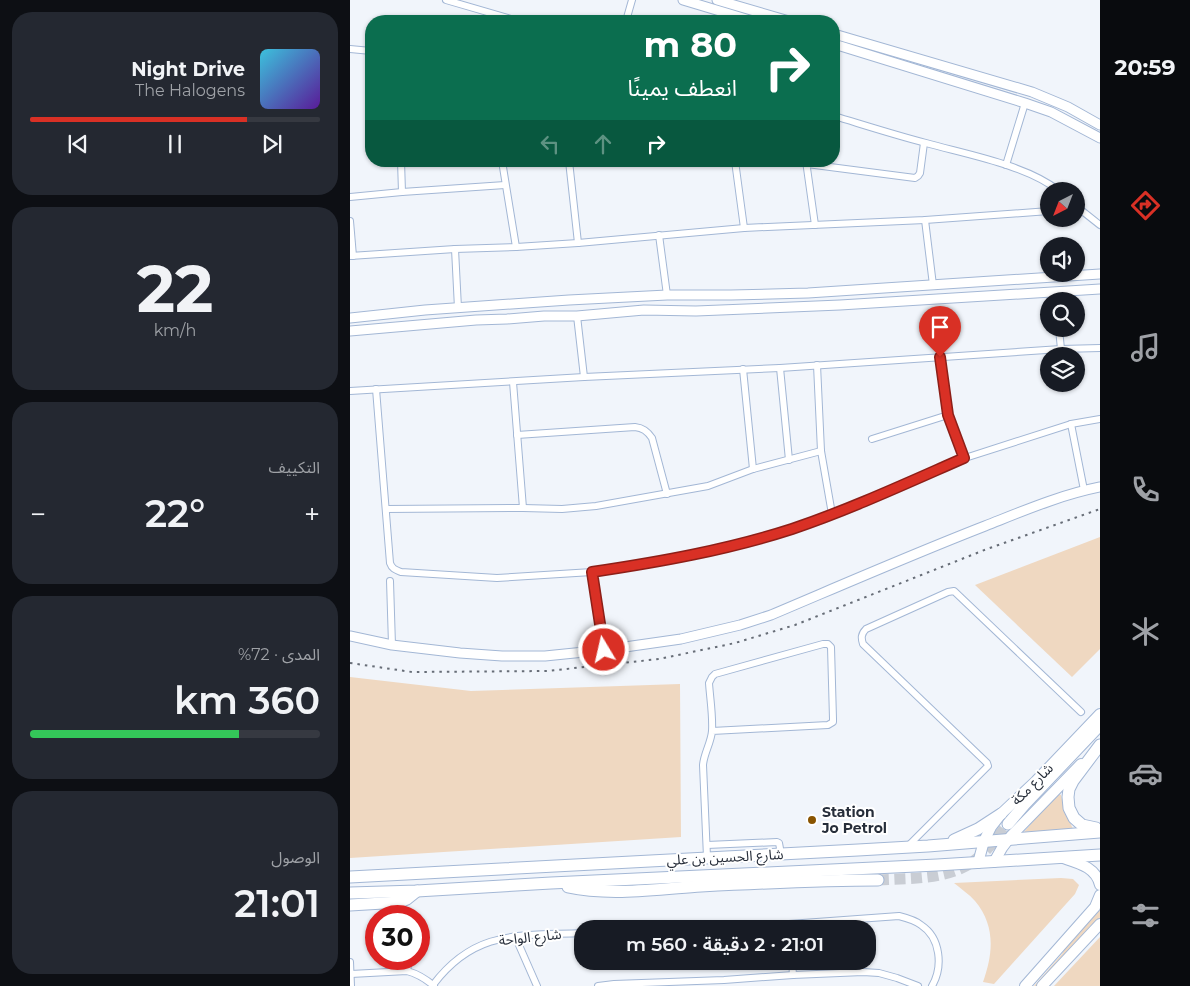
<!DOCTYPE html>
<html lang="ar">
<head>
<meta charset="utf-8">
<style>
  :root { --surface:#171b24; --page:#242831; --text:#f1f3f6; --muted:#9ea1a6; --line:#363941; --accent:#d93025 }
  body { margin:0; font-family:Montserrat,"Noto Sans Arabic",sans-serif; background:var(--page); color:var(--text); direction:rtl; height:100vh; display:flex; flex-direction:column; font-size:19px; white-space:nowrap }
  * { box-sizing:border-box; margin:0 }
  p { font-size:16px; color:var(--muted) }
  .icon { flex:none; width:28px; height:28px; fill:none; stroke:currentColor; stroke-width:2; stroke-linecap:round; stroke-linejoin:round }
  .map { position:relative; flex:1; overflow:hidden; direction:ltr }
  .sheet { display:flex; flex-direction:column; gap:12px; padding:12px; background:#0d0f14; width:350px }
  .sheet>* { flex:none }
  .banner { position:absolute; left:15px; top:15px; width:475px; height:152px; border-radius:20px; box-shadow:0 1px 4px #0004; direction:rtl; background:#0b6e4f; color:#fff; overflow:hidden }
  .needle { width:32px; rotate:222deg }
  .controls { position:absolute; left:690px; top:182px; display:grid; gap:10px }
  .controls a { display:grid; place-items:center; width:45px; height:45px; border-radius:50%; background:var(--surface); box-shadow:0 1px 4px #0004; font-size:25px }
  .speed { position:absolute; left:15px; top:905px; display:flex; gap:10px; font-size:25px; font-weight:700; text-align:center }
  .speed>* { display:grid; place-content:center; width:65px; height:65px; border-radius:50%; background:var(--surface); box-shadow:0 1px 4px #0004; line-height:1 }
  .speed .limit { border:8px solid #d22; background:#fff; color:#111 }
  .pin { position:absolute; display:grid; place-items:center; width:42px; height:42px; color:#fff; margin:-51px -21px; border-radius:50% 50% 50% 0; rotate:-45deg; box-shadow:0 0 5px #0007 }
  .pin .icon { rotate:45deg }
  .me { position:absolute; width:55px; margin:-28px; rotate:351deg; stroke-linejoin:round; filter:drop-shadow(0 0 4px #0008) }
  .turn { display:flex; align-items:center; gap:18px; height:105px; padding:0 20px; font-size:22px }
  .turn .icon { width:65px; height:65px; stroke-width:2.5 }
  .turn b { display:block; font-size:35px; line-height:42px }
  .lanes { display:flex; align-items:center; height:48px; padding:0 20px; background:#0003; justify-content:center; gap:25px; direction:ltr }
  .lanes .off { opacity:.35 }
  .big { font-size:38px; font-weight:600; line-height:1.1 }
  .sheet .widget { flex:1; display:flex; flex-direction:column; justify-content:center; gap:8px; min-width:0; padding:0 18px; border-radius:20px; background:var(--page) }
  .sheet .dial { align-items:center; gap:0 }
  .dial b { font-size:65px; line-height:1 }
  .song { display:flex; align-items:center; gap:15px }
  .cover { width:60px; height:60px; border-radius:8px; background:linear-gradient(135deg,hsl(190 70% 55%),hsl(270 70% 35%)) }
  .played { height:5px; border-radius:2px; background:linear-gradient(90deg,var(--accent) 75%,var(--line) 75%) }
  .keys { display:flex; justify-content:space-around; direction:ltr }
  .heat { display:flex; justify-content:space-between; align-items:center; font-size:28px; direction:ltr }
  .charge { height:8px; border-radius:4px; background:linear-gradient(90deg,#34c759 72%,var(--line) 0) }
  .trip { position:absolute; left:224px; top:920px; width:302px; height:50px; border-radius:20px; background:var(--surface); box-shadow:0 1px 4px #0004; font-weight:600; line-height:50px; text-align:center; direction:rtl }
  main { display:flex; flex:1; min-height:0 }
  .dock { display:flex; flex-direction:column; width:90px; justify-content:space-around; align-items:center; background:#090b0e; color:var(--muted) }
  .dock .icon { width:35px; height:35px }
  .dock .active { color:var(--accent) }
  .dock b { font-size:22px; color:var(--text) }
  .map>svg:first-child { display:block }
  .green { fill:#efd8c1 }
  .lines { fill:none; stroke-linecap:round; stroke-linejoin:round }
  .highway-tunnel { stroke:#c9cdd4; stroke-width:11; stroke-dasharray:11 5.5; stroke-linecap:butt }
  .street-casing { stroke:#a3b7d5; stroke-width:8 }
  .secondary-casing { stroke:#a3b7d5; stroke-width:11 }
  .primary-casing { stroke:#a3b7d5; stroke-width:12 }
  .highway-casing { stroke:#a3b7d5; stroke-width:13 }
  .street { stroke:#fff; stroke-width:6 }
  .secondary { stroke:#fff; stroke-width:9 }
  .primary { stroke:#fff; stroke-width:10 }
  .highway { stroke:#fff; stroke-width:11 }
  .rail { stroke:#676d77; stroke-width:2; stroke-dasharray:2.5 5; stroke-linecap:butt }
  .route-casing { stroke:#8d1f18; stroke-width:12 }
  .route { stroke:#d93025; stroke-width:9 }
  .poi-dot { fill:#895401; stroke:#fff; stroke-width:2 }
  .labels { text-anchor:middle; stroke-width:4; stroke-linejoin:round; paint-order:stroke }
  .street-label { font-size:14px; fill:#272e3a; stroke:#fff }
  .poi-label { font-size:14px; font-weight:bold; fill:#272e3a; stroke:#fff; text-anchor:start }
</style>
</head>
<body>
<main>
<nav class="dock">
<b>20:59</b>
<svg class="icon active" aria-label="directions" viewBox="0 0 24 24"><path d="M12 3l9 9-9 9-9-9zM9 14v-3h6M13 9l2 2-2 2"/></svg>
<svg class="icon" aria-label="music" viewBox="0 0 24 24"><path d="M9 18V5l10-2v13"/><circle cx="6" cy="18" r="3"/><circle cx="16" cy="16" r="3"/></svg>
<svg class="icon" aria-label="phone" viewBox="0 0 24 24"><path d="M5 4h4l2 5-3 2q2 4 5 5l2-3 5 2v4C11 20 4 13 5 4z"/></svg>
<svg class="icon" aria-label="climate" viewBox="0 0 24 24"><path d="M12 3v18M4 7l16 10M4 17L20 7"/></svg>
<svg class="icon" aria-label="car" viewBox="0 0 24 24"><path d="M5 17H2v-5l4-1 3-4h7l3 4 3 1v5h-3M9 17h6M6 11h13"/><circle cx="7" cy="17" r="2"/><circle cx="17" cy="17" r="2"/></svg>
<svg class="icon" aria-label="filters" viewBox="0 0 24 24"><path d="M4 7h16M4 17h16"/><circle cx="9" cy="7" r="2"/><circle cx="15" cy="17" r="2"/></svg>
</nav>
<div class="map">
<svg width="750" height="986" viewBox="0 0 750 986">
  <rect width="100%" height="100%" fill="#f1f5fb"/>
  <g class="green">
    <polygon points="750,537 750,649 722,677 625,585"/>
    <polygon points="0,677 121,691 330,684 331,837 0,858"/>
    <polygon points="707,793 711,795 714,809 723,829 674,832"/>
    <path d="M711,878L723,879L729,885L725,894L644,984L633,982C643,954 646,926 625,901C619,894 611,889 604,883Z"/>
    <polygon points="750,908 750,919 687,986 684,986 712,954 719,941"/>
    <polygon points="750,937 750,986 704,986"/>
  </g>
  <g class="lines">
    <path class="highway-tunnel" d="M528,880C557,878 590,880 616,866C634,856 646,839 658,824"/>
    <g class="street-casing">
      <g id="street">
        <polyline points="96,0 168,21"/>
        <polyline points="276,21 282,0"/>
        <polyline points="0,49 21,51"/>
        <path d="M484,116C514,125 545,135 576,143C615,154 677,165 709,191"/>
        <polyline points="51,161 52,192"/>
        <polyline points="152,161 166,247"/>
        <polyline points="219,161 228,243"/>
        <polyline points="385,161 394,228"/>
        <polyline points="456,161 465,225"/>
        <polyline points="457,164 565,178 568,176 570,173 574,143"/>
        <polyline points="656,165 675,103"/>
        <polyline points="0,197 52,192 155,185"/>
        <polyline points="726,206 750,225"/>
        <polyline points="575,220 583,285"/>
        <polyline points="0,221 3,256"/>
        <polyline points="309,235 317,295"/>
        <polyline points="105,249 108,308"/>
        <polyline points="0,256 105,249 166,247 228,243 394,228 575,220 699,211"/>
        <polyline points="705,291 706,301"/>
        <polyline points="227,316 234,377"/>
        <polyline points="709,329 711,349"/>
        <polyline points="590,357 598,415 615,458"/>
        <polyline points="467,365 471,451 482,514"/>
        <polyline points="430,368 439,460"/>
        <polyline points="393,369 403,469"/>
        <polyline points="163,382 173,508"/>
        <path d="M26,389L40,563C42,569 46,570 51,572L147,578L242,572L286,565L363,550L390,544L441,529L482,514L615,458L721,424L750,419"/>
        <polyline points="0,391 234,377 430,368 711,349 750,348"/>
        <polyline points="721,424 734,490"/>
        <path d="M167,435L285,427C293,428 297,431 302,438L317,494"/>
        <polyline points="522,439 598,415"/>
        <polyline points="36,509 173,508 212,509 246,506 358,486 403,469 471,451"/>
        <polyline points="242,572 254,650"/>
        <polyline points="40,581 42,645"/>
        <polyline points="357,845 427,842 429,843 431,854"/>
        <path d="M558,846L638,766L637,763L513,644C511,638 511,634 516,629L598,592L604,591L731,712"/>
        <path d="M357,857L353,765C354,753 361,743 362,731C363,716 360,698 359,683L362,677L365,674L473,644H478L481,647L483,719V722L478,725L362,731"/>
        <path d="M331,929L439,924L549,916C557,918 565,920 571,925C591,938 593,967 582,986"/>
        <polyline points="165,936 187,986"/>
        <polyline points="442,961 443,975"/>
        <polyline points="0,962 1,986"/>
        <polyline points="57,971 59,959"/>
        <path d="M1,974L57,971C68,974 76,979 84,986"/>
        <path d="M83,985C125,929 170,936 232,933"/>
        <polyline points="248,986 264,984 374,980 443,975 513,972 529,973 547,978 568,986"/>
      </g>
    </g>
    <g class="secondary-casing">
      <g id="secondary">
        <polyline points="333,0 403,21"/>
        <polyline points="367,0 439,21"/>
        <polyline points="484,34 682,92 718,107 750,125"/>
        <polyline points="484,44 675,103 701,112 750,138"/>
        <polyline points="0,318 75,310 219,300 317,295 381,295 458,293 750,274"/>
        <polyline points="0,331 126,320 157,319 194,316 227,316 294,310 346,311 490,305 750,289"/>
        <path d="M0,636L42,645L110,653L152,656H195L254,650L331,639L390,625L421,615C492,585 563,554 635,526C673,511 710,495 750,487"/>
      </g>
    </g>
    <g class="primary-casing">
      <g id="primary">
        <path d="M713,858C728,863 746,867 750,885"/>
        <polyline points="644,862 652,848 661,836 731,764"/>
        <polyline points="628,863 634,841 641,827 651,814 686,781 750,714"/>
        <polyline points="675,986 745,907 750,895"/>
        <polyline points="692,986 750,924"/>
      </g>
    </g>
    <g class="highway-casing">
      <g id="highway">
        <polyline points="658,824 675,804 750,725"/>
        <polyline points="746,828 732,825 724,818 719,808 718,797 719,789 723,781 750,745"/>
        <polyline points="604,840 628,829 651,814"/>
        <polyline points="0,877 508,850 578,846 750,832"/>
        <path d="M218,887C259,896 309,889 351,886C410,883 469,880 528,880"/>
        <polyline points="0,893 67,891 201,883 587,865 750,855"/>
        <polyline points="0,905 50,902 57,899 67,891"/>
      </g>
    </g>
    <use href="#street" class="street"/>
    <use href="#secondary" class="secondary"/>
    <use href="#primary" class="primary"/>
    <use href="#highway" class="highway"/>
    <polyline class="rail" points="0,663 62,672 197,671 309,659 385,643 445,625 637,549 750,509"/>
  </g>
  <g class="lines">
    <g class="route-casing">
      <path id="route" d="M254,650L242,572C309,562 377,550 442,529C501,509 557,483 614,458L598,415L590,357"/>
    </g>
    <use href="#route" class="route"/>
  </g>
  <circle class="poi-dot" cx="462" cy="820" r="5"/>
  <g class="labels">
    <g class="street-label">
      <text transform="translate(682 784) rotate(-45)" y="5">شارع مكة</text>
      <text transform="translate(375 857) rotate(-3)" y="5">شارع الحسين بن علي</text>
      <text transform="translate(180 937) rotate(-6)" y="5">شارع الواحة</text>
    </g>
    <g class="poi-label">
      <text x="472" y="817">Station<tspan x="472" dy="16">Jo Petrol</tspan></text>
    </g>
  </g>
</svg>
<div class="controls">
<a><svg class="needle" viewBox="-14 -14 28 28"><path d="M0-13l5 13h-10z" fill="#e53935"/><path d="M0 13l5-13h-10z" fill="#9ea1a6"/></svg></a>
<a><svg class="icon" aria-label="sound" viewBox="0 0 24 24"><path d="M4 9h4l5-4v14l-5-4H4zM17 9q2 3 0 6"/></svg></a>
<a><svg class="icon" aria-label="search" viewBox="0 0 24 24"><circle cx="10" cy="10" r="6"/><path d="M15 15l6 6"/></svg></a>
<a><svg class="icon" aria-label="layers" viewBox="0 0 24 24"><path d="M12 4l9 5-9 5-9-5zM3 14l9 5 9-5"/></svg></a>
</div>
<div class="speed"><div class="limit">30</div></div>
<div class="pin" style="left:590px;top:357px;background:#d93025"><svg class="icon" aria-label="arrive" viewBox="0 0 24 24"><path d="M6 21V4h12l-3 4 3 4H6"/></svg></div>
<svg class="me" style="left:254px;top:650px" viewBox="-20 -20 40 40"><circle r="17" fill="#d93025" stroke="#fff" stroke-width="3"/><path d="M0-11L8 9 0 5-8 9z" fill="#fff"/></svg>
<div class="trip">21:01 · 2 دقيقة · 560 m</div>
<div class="banner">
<div class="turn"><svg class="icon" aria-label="right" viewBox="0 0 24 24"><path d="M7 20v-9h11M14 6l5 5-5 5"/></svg><div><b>80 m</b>انعطف يمينًا</div></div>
<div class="lanes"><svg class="icon off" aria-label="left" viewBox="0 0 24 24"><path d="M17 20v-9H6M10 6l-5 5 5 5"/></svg><svg class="icon off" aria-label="ahead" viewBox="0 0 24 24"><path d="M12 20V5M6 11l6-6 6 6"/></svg><svg class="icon" aria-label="right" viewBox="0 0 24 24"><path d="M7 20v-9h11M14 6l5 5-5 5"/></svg></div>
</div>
</div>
<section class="sheet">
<div class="widget">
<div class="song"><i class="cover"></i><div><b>Night Drive</b><p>The Halogens</p></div></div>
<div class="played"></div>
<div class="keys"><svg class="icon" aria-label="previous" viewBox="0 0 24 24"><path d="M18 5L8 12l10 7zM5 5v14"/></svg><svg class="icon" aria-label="pause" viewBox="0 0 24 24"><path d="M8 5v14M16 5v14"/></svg><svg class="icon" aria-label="next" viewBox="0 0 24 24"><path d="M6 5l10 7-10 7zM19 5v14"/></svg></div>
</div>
<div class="widget dial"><b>22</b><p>km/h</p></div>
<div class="widget"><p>التكييف</p>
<div class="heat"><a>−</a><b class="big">22°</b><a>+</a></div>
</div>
<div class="widget"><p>المدى · 72%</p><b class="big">360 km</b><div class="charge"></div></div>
<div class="widget"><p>الوصول</p><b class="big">21:01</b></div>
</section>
</main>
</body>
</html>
